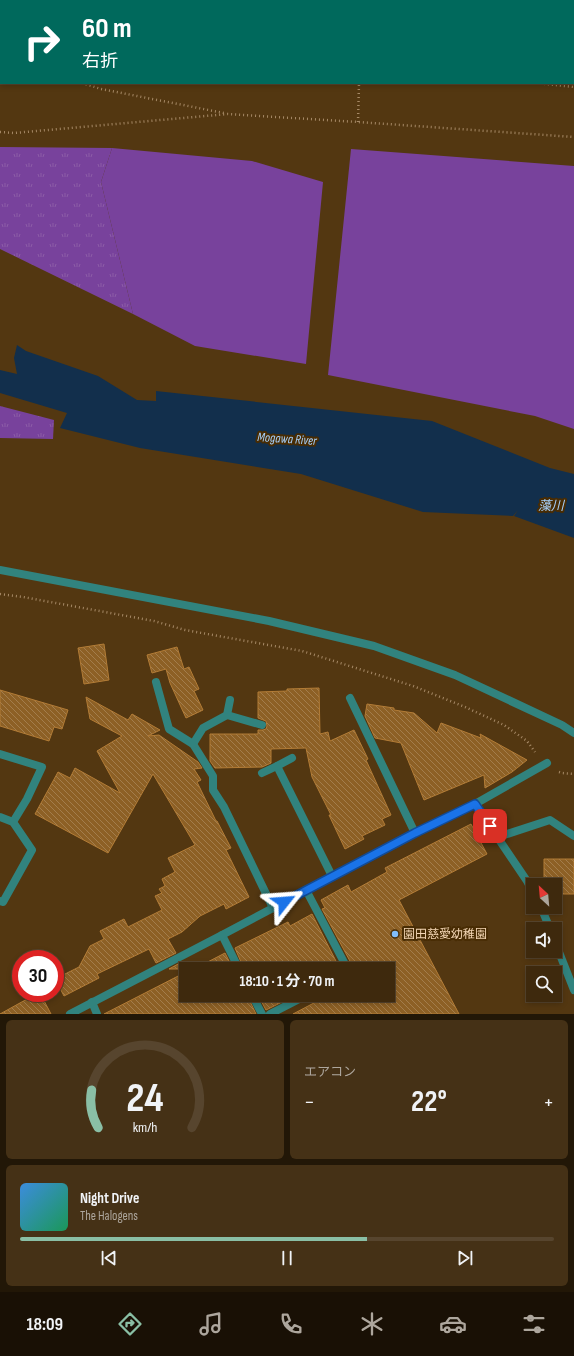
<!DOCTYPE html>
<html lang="ja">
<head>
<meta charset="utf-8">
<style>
  :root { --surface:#3e290d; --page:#453116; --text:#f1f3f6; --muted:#ada69d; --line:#57452e; --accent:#8abfa5 }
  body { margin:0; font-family:"Sofia Sans Condensed","Noto Sans JP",sans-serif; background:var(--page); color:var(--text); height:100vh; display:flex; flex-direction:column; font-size:15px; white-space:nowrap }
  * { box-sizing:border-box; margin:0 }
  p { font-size:13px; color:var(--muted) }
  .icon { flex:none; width:22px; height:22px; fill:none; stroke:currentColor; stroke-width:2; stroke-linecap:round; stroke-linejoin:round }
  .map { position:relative; height:1014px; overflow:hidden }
  .drawer { display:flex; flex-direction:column; gap:6px; padding:6px; background:#221707; flex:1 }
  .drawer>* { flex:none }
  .banner { position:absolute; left:0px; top:0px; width:574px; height:84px; box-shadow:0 2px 6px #0003,0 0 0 1px var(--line); background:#00695c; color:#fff; overflow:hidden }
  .needle { width:26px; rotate:334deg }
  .controls { position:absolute; left:526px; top:878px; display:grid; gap:8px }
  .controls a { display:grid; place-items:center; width:36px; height:36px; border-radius:0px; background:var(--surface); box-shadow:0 2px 6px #0003,0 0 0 1px var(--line); font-size:20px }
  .speed { position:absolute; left:12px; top:950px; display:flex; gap:8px; font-size:20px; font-weight:700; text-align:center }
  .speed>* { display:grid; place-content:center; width:52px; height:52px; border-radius:50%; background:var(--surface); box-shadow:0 2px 6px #0003,0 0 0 1px var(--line); line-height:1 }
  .speed .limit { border:6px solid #d22; background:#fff; color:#111 }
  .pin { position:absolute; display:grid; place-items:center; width:34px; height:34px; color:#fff; margin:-17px; border-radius:8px; box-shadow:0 2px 6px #0006 }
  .me { position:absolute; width:44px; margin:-22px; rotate:62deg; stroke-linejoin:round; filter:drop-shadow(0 0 3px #0008) }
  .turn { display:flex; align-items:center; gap:14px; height:84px; padding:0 16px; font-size:18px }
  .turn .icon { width:52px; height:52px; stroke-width:2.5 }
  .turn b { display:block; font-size:28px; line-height:34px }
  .big { font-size:30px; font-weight:700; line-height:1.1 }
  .drawer .tile { flex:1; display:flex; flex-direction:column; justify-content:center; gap:6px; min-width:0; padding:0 14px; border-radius:6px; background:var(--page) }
  .drawer .dial { align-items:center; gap:0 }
  .dial svg { height:104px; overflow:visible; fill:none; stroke:var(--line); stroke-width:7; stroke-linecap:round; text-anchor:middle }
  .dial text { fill:var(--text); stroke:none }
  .song { display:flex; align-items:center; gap:12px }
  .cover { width:48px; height:48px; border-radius:6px; background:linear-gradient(135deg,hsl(210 70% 55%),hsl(150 70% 35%)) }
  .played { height:4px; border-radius:2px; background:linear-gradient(90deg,var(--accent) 65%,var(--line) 65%) }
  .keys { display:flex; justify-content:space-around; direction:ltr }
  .heat { display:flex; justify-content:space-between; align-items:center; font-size:22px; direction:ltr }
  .drawer .tiles { flex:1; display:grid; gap:6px; grid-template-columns:1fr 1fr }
  .tile:last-child { grid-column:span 2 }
  .trip { position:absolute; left:179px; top:962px; width:216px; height:40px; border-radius:0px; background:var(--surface); box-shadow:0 2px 6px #0003,0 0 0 1px var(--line); font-weight:700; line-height:40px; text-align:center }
  .tab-bar { display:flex; height:64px; justify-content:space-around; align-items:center; background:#191005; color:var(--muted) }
  .tab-bar .icon { width:28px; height:28px }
  .tab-bar .on { color:var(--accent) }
  .tab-bar b { font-size:18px; color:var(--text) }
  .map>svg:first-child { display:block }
  .grass { fill:url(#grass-tufts) }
  .green { fill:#78429c }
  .water { fill:#122f4c }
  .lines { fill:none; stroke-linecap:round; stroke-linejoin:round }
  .stream { stroke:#122f4c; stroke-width:7 }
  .building { fill:url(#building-back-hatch); stroke:#b37c36 }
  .path { stroke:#a68966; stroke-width:2.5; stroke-dasharray:1 3; stroke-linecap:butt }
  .minor { stroke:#31837e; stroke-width:8 }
  .tertiary { stroke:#31837e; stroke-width:8 }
  .route-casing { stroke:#114b97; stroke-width:10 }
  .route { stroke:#1a73e8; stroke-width:7 }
  .poi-dot { fill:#81bdfa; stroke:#482c04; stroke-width:1.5 }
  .labels { text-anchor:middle; stroke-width:4; stroke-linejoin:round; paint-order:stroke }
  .poi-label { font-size:12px; fill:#f2d5b4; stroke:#482c04; text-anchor:start }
  .water-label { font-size:13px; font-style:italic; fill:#a6d0fb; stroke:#482c04 }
</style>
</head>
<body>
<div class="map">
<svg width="574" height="1014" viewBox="0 0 574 1014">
  <defs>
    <pattern id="grass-tufts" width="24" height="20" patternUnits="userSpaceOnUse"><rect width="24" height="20" fill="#78429c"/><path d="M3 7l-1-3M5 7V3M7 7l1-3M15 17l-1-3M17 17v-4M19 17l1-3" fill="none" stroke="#8c5ca7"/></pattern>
    <pattern id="building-back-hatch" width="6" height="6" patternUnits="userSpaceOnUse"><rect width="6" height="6" fill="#8d6025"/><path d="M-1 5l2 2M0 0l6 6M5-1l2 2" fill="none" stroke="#a37d4c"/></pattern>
  </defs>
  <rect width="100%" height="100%" fill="#533711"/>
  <g class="grass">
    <polygon points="0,147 112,148 101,182 133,314 0,249"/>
    <polygon points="0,406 54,420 53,439 0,438"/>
  </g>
  <g class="green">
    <polygon points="112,148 252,161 323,182 306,364 195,346 133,314 101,182"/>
    <polygon points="351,149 574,166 574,429 535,416 328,375"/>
  </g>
  <polygon class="water" points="17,345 26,351 98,376 137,400 156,401 156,391 432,421 550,468 574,474 574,538 514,516 518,510 513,516 423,512 301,474 140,448 60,428 67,413 0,393 0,370 17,374 14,358"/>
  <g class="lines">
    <g class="stream">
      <polyline points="326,0 338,1"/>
      <polyline points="573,39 574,39"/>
    </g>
  </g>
  <g class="building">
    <polygon points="104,644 109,680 84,684 78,648"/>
    <polygon points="177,647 184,669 189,667 199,689 194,691 203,710 186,718 170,683 166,669 152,673 147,655"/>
    <polygon points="319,688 320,734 328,732 330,741 354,730 368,759 366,760 391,815 382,819 385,825 362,836 364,839 345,849 329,815 331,815 312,777 306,748 271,749 271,763 262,767 215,768 210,761 210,734 258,734 258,730 263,730 266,729 267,726 266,721 258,718 258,692 287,691 287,689"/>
    <polygon points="0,690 68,710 62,729 54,727 49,741 0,726"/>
    <polygon points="86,697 128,720 132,714 160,730 148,736 159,735 198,762 202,768 194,769 201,780 197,782 216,821 217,821 231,848 226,850 249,897 226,909 224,904 200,916 182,932 168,939 176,953 156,963 149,949 97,974 99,978 64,996 55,979 79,967 90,946 104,939 100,931 124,919 128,927 162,910 155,896 162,893 159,889 165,886 162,879 175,872 168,858 195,845 153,774 108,853 35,814 58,772 70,778 75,768 120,793 97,751 122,736 90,719"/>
    <polygon points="367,704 394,708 394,710 414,713 437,733 441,723 481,738 480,734 527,760 512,772 485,788 484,775 424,800 401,743 375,738 365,716"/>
    <polygon points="471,824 487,854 399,900 459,1014 293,1014 329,995 388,995 388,969 352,969 351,963 322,909 325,908 321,900 348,885 351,892 387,872 385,868"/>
    <polygon points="544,859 574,859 574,894 555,894 555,885 544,885"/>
    <polygon points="312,914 340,969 244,969 235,948 288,922 290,926"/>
    <polygon points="225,953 233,969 192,969 198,967"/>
    <polygon points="180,963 183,969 169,969"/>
    <polygon points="186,972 186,995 247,995 256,1014 104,1014"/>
    <polygon points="38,993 40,993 51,1014 0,1014"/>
    <polygon points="258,995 278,995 282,1002 266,1010"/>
  </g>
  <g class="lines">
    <g class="path">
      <polyline points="0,72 1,72"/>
      <polyline points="82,83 101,89 224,113"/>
      <polyline points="536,83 574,87"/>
      <polyline points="358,122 359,83"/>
      <polyline points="0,132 14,133 228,114 358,122 574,137"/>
      <polyline points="0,594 23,597 154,621 185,630 302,651 413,686 465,707 504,725 527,741 535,752"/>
      <polyline points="559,772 562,773 574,774"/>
    </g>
    <g class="minor">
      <polyline points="480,0 481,1"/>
      <polyline points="573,30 574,30"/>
      <polyline points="156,682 169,729 193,744 213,776 213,790 224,807 273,908"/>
      <polyline points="350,698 415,833"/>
      <polyline points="227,715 262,725"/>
      <polyline points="193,744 203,728 227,715 230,700"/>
      <polyline points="0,754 42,767 27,799 13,822"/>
      <polyline points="292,758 277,766 332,876"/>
      <polyline points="262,773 277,766"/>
      <polyline points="475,804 527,881 533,893"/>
      <polyline points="0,817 13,822 32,850 3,902 0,901"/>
      <polyline points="498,837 550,820 574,836"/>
      <polyline points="306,890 346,966 346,969"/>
      <polyline points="541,907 550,929"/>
      <polyline points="222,935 239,969"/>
      <polyline points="555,942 574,990"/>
      <polyline points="252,995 262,1014"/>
      <polyline points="92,1002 97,1014"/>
      <polyline points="70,1014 222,935 415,833 475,804 547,763"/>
      <polyline points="270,1014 307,995"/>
    </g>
    <polyline class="tertiary" points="0,570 269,621 374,646 455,675 562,725 574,733"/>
  </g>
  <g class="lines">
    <g class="route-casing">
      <polyline id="route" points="284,902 415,833 475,804 490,826"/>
    </g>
    <use href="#route" class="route"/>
  </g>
  <circle class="poi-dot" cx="395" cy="934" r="4"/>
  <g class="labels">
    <g class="poi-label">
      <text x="403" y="938">園田慈愛幼稚園</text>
    </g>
    <g class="water-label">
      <text transform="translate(287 438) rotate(4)" y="5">Mogawa River</text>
      <text x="551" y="510">藻川</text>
    </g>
  </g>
</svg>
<div class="controls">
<a><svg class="needle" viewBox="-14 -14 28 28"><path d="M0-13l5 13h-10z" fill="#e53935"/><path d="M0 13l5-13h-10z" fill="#ada69d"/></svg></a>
<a><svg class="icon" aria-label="sound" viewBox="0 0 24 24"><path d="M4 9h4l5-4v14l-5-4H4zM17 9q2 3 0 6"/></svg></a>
<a><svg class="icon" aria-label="search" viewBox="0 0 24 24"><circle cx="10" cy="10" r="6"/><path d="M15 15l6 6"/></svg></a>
</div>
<div class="speed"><div class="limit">30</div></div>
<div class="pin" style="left:490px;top:826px;background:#d93025"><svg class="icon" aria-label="arrive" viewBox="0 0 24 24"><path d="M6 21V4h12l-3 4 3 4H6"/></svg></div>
<svg class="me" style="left:284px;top:902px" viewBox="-20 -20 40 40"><path d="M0-17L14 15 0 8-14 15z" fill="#1a73e8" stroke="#fff" stroke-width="4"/></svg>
<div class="trip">18:10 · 1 分 · 70 m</div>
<div class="banner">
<div class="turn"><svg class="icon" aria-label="right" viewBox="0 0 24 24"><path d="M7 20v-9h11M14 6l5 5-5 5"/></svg><div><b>60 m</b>右折</div></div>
</div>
</div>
<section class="drawer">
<div class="tiles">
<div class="tile dial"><svg viewBox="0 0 100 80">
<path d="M14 69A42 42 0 1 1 86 69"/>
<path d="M14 69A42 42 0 0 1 9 40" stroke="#8abfa5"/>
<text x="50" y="56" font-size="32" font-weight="700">24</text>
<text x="50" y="72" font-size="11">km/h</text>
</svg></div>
<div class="tile"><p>エアコン</p>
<div class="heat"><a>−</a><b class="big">22°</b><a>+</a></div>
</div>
<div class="tile">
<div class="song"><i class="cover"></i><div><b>Night Drive</b><p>The Halogens</p></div></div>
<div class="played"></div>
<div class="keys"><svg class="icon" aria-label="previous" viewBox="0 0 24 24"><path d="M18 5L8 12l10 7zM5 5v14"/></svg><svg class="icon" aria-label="pause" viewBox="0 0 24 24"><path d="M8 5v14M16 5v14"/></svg><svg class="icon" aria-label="next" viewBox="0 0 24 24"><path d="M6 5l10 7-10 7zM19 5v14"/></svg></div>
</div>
</div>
</section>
<nav class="tab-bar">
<b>18:09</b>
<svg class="icon on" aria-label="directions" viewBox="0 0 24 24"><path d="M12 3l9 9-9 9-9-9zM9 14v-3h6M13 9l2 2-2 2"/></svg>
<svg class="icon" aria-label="music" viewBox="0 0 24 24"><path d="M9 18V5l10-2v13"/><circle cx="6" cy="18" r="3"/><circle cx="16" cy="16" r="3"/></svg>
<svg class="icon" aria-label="phone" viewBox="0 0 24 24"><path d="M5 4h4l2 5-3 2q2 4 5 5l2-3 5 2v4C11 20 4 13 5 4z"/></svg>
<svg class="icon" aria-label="climate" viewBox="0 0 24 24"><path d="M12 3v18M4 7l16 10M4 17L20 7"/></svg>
<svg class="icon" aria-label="car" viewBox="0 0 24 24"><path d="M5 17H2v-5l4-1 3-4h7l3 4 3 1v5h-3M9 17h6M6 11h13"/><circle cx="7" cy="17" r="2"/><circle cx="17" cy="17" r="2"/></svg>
<svg class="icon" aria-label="filters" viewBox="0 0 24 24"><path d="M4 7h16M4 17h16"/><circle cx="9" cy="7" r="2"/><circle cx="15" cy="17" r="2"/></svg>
</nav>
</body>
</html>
